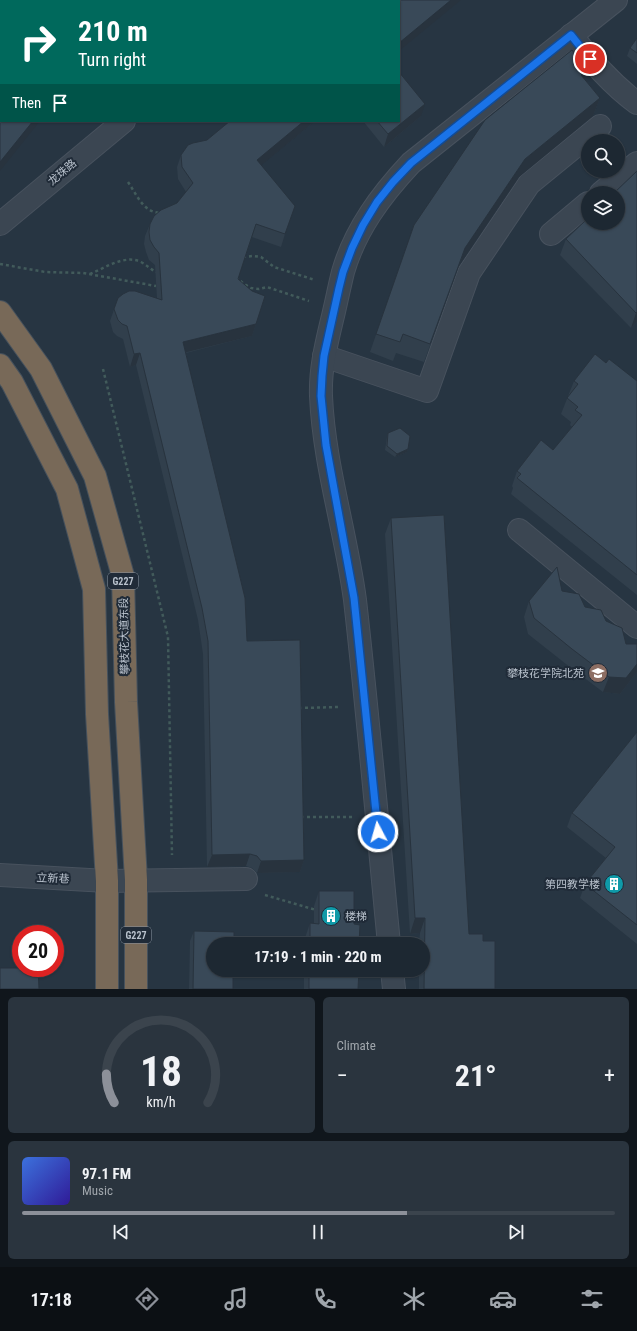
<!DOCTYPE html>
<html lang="en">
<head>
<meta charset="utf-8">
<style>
  :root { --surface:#1d2832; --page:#2a343e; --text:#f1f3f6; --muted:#a0a6ac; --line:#3b444d; --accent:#8c9099 }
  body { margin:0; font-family:"Roboto Condensed","Noto Sans SC",sans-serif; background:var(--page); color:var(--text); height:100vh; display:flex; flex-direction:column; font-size:15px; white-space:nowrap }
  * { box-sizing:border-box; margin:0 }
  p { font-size:13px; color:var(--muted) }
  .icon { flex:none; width:22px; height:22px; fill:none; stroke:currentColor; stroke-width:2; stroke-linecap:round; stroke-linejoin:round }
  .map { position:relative; height:989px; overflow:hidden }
  .details { display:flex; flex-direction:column; gap:8px; padding:8px; background:#10161c; flex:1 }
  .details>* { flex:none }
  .banner { position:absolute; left:0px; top:0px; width:400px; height:122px; box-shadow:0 1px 3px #0004,0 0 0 1px var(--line); background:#00695c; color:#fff; overflow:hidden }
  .tools { position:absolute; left:581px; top:134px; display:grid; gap:8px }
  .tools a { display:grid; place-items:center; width:44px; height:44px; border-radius:50%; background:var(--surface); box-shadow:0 1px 3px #0004,0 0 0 1px var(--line); font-size:20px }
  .speed { position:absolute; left:12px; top:925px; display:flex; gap:8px; font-size:20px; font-weight:700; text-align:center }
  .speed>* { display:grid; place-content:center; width:52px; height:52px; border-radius:50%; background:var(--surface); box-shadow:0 1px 3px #0004,0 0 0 1px var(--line); line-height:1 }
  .speed .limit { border:6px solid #d22; background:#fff; color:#111 }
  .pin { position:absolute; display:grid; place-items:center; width:34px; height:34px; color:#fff; margin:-17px; border:2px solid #fff; border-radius:50%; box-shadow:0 1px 4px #0007 }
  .me { position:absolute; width:44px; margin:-22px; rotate:354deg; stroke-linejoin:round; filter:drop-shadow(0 0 3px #0008) }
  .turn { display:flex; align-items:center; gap:14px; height:84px; padding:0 12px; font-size:18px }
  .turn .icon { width:52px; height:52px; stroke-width:2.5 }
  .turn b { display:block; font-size:28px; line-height:34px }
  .then { display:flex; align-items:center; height:38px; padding:0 12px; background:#0003; gap:8px; font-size:15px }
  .big { font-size:30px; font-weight:700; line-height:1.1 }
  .details .tile { flex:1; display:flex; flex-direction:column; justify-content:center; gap:6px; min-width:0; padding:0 14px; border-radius:6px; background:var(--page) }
  .details .dial { align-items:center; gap:0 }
  .dial svg { height:104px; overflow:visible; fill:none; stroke:var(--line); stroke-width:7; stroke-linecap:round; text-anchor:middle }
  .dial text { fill:var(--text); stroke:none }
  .song { display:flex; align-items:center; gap:12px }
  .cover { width:48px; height:48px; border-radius:6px; background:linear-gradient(135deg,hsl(220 70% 55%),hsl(250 70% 35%)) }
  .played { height:4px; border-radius:2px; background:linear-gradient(90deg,var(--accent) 65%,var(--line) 65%) }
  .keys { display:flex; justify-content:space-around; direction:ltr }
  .heat { display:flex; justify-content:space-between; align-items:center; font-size:22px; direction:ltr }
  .details .tiles { flex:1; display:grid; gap:8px; grid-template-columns:1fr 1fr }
  .tile:last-child { grid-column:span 2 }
  .trip { position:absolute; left:206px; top:937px; width:224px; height:40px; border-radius:20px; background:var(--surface); box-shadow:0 1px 3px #0004,0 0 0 1px var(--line); font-weight:700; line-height:40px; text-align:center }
  .tab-bar { display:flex; height:64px; justify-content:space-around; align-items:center; background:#0c1014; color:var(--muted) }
  .tab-bar .icon { width:28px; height:28px }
  .tab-bar .selected { color:var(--accent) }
  .tab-bar b { font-size:18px; color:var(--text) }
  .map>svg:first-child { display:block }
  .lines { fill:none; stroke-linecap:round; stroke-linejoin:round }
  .minor-casing { stroke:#48525e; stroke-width:24 }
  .highway-casing { stroke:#46515c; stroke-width:24 }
  .path { stroke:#425b5b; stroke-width:2.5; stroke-dasharray:3 3; stroke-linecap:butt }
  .minor { stroke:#3b4652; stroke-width:22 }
  .highway { stroke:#786958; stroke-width:22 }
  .wall { fill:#313f4c }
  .shaded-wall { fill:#28333e }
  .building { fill:#394958; stroke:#28333e }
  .route-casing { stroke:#114b97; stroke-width:10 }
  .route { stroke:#1a73e8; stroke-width:7 }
  .labels { text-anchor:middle; stroke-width:4; stroke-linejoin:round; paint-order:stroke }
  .shield { fill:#202b38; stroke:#8a94a0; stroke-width:1 }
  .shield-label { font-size:10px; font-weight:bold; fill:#b8c1cc }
  .street-label { font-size:11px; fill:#b8c1cc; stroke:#202b38 }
  .poi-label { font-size:11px; fill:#b8c1cc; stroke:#202b38; text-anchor:end }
</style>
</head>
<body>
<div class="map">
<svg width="637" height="989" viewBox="0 0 637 989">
  <rect width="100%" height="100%" fill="#273542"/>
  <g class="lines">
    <g class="minor-casing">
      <g id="minor">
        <polyline points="269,1 270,0"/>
        <path d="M571,35C591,60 611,84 637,103"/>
        <polyline points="601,193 637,163"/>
        <polyline points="0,224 124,121"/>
        <polyline points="551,234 588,203"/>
        <polyline points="324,356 427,391 469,273 529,184 600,126"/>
        <polyline points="519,530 637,627"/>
        <polyline points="0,875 107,881 246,879"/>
        <path d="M389,944C378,830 368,715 355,600C346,532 324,465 321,396C320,370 326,345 332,320C336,304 339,288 343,272C355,230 381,195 411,163L616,0"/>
        <polyline points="392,970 394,989"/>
      </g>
    </g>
    <g class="highway-casing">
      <g id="highway">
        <polyline points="0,312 41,369 95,476 123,576 126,702 136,880 136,989"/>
        <polyline points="0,365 12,382 67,489 94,589 97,714 107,881 107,989"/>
      </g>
    </g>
    <g class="path">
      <path d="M128,182C137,195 143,212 160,213"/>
      <polyline points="243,257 253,256 261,257 274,267 315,280"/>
      <polyline points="0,264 45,272 83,273 156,286"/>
      <path d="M90,274C105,268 125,254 141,262C147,265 151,270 157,272"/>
      <polyline points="236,277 244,284 251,288 259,289 267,287 309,301"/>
      <polyline points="103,369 168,637 172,855"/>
      <polyline points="299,708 340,707"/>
      <polyline points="301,817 352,817"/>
      <polyline points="265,895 316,910"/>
      <polyline points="357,973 368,973"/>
    </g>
    <use href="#minor" class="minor"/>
    <use href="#highway" class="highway"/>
  </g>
  <g class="wall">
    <polygon points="637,38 637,64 627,56 630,48"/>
    <polygon points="587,70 584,78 600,98 593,116 519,177 459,266 424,362 396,353 393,361 370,352 414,225"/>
    <polygon points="421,116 384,147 363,121 399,121"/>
    <polygon points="230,121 315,121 261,165 285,234 281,247 252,237 238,279 256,324 252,336 186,353 247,641 304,860 300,872 257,873 252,868 246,866 207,867 203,654 198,620 136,365 130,367 123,339 117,336 113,332 110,321 118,298 157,298 155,265 149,260 146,252 144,244 145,236 150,224 177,203 186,192 178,179 177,167 181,155 207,140"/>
    <polygon points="637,171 637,322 631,328 560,255 566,239"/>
    <polygon points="606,363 637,381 637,595 511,494 513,488 512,486 517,471 553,450 572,427 570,425 571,422 561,414 574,381"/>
    <polygon points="388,433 408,449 407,452 395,457 385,450 387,437"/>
    <polygon points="391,518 469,934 483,941 495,989 419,989 419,970 423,970 423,944 419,944 420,933 410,934 385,534"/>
    <polygon points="562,591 585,607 606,621 626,644 637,644 637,672 620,694 603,692 566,664 528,634 524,617 529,601"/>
    <polygon points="637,732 637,944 580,898 585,884 606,858 567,827 572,813"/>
    <polygon points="319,891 354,924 359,944 304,944 305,938 310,923 314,923 314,906"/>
    <polygon points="194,931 233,989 189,989 190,941"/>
    <polygon points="304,970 359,970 358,989 304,989"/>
  </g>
  <g class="shaded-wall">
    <polygon points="119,0 125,0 125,1 118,1"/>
    <polygon points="451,0 461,0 399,51 399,43"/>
    <polygon points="587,70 581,88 581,75"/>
    <polygon points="600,98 593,116 519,177 459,266 465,248 525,159"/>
    <polygon points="425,104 421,116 384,147 388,134"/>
    <polygon points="33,121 40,121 0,171 0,162"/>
    <polygon points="304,121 315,121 252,173 257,160"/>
    <polygon points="637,312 637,322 631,328 636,313"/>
    <polygon points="256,324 252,336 179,354 183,342"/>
    <polygon points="140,353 136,365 130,367 134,354"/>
    <polygon points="408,449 407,452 395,457 397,454"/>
    <polygon points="637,664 637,672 620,694 603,692 609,677"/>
    <polygon points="250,854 246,866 207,867 212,855"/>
    <polygon points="304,860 300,872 257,873 261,861"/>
    <polygon points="415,918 425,918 420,933 410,934"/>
  </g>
  <g class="building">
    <polygon points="17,0 119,0 118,1 18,1"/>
    <polygon points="361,0 451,0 399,43 399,1 360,1"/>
    <polygon points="637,38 637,53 630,48"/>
    <polygon points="572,50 587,70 581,75 600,98 525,159 465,248 430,344 403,334 400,342 376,334 414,225 485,120"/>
    <polygon points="399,72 425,104 388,134 377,121 399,121"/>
    <polygon points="1,87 1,121 33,121 0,162 0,88"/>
    <polygon points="230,121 304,121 257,160 295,206 285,234 256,224 249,245 238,279 252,291 265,296 256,324 183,342 245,598 247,641 300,640 304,860 261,861 257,856 250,854 212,855 208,641 202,608 140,353 134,354 127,326 122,324 118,320 114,309 118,298 123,294 129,291 135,291 162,300 159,253 154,247 150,240 149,232 150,224 154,216 161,210 177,203 193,183 182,167 181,155 188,145 193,143 207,140"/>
    <polygon points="637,171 637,312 636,313 566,239 588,218 588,223 618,223 618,193 614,193"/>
    <polygon points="595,354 606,363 609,359 637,381 637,575 517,478 521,474 517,471 541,440 553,450 582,415 575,410 578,407 567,398 578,384 574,381"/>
    <polygon points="400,428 410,436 408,449 397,454 387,446 388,433"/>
    <polygon points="444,515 469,934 483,934 483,941 495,941 495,989 424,989 425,918 415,918 391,518"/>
    <polygon points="557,567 562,591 579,594 585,607 601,610 606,621 622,628 626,644 637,644 637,664 626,678 609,677 572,649 534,618 529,601"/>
    <polygon points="637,732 637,925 585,884 615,847 572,813"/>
    <polygon points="319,891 354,891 354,924 360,925 359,944 310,944 310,923 319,924"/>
    <polygon points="194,931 234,932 234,944 213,944 213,970 233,970 233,989 193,989"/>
    <polygon points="0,968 38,968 39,989 0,989"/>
    <polygon points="309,970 359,970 358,989 309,989"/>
  </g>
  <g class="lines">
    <g class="route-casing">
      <polyline id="route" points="378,832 354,598 326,445 321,396 322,376 324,356 339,288 343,272 352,248 363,225 377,202 393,182 411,163 571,35 590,59"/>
    </g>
    <use href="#route" class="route"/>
  </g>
  <defs>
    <g id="university-disc" transform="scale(1)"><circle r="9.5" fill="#8d6e63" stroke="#202b38"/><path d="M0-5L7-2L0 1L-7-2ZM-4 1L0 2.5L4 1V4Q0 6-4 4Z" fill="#fff"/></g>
    <g id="building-disc" transform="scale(1)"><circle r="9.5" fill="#0f9aa8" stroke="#202b38"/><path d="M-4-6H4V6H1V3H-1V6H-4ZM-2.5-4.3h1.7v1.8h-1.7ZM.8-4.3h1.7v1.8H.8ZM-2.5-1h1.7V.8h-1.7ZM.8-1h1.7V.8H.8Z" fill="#fff"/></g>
  </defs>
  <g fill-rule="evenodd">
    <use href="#university-disc" x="598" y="673"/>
    <use href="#building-disc" x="614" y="884"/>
    <use href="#building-disc" x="331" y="916"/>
  </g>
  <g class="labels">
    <g class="shield">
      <rect x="108" y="573" width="30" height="16" rx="3"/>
      <rect x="121" y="927" width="30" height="16" rx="3"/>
    </g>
    <g class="shield-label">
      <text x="123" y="585">G227</text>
      <text x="136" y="939">G227</text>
    </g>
    <g class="street-label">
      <text transform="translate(62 172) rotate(-40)" y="4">龙珠路</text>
      <text transform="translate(124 636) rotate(-91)" y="4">攀枝花大道东段</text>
      <text transform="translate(53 878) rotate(3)" y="4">立新巷</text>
    </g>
    <g class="poi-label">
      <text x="584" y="677">攀枝花学院北苑</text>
      <text x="600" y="888">第四教学楼</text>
      <text x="345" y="920" text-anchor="start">楼梯</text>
    </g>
  </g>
</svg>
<div class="tools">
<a><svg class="icon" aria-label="search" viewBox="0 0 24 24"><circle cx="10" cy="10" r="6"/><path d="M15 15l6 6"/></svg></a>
<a><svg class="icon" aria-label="layers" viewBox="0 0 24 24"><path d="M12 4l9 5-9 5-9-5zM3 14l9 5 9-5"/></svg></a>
</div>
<div class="speed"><div class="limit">20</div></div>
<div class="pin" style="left:590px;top:59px;background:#d93025"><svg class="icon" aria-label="arrive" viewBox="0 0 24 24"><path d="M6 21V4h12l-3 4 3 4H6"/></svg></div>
<svg class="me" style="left:378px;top:832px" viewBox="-20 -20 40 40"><circle r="17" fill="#1a73e8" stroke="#fff" stroke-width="3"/><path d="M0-11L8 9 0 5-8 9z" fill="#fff"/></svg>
<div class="trip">17:19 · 1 min · 220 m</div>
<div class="banner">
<div class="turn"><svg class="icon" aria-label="right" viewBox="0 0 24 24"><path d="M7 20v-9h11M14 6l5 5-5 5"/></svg><div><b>210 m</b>Turn right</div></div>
<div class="then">Then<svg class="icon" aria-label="arrive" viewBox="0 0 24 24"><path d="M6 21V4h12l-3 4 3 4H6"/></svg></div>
</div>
</div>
<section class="details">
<div class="tiles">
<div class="tile dial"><svg viewBox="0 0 100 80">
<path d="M14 69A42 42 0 1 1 86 69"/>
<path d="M14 69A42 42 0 0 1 8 47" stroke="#8c9099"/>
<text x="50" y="56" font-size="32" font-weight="700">18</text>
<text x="50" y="72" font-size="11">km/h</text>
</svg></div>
<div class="tile"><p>Climate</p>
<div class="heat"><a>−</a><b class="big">21°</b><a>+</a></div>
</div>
<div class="tile">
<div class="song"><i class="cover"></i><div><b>97.1 FM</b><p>Music</p></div></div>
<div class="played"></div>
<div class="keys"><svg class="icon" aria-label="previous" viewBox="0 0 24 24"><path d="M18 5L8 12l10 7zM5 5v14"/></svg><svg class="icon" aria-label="pause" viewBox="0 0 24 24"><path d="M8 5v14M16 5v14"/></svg><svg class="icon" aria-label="next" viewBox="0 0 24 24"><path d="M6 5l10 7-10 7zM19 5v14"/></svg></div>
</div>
</div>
</section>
<nav class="tab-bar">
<b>17:18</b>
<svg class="icon selected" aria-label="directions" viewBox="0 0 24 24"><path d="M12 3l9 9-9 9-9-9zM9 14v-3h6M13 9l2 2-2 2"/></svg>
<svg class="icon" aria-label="music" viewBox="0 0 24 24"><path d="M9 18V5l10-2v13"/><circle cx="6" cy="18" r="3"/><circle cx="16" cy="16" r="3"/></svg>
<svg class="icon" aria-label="phone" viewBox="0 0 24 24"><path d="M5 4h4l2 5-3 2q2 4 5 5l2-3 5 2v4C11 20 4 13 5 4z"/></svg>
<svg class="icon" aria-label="climate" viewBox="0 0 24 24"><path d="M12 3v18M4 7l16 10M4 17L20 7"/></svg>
<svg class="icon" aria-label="car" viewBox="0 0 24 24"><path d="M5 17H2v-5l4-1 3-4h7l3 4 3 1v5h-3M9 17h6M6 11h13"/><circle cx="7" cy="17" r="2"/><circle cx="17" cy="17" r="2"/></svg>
<svg class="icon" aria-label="filters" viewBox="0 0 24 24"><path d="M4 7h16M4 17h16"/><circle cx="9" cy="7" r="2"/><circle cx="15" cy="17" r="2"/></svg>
</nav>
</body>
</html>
